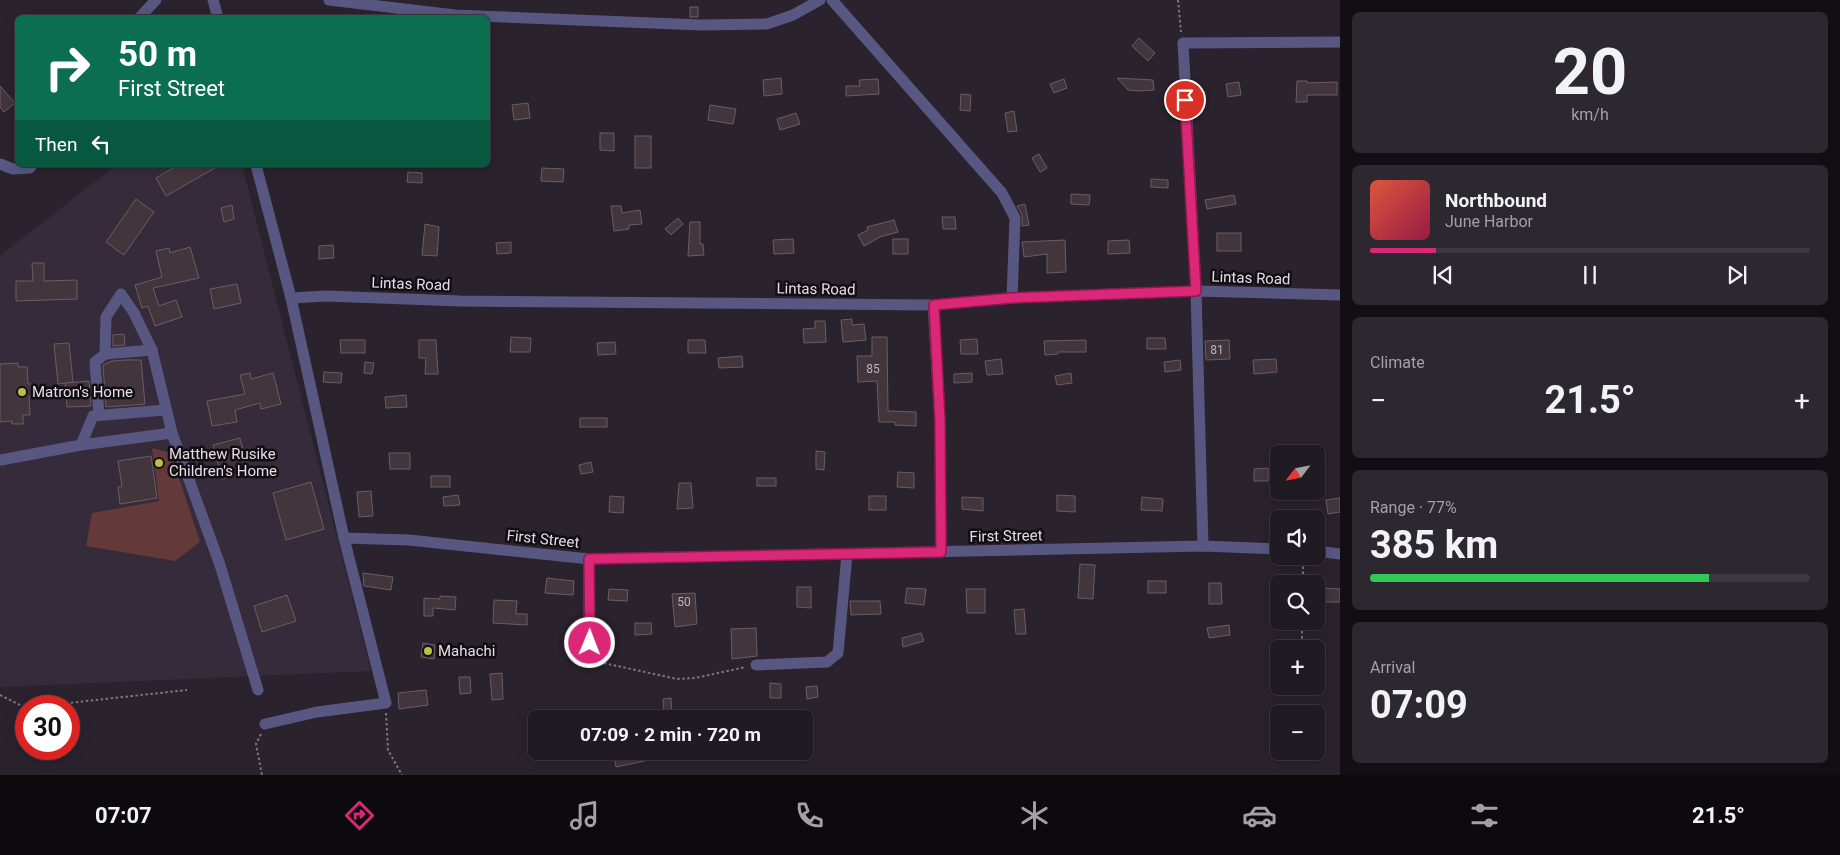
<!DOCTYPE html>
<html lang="en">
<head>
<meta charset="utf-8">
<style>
  :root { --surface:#201a22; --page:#2d272f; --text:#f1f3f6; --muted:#a2a1a5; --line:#3d3840; --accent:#db2777 }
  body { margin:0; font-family:Roboto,sans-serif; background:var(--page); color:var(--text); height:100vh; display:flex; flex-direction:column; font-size:19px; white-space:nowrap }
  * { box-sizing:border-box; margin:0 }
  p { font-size:16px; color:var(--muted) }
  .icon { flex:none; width:28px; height:28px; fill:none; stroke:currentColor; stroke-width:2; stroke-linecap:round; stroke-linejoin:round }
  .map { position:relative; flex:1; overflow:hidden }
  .drawer { display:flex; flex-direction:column; gap:12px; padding:12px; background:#120e13; width:500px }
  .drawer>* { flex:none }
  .hud { position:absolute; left:15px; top:15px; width:475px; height:152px; border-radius:8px; box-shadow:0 2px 12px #0003,0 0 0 1px var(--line); background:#0b6e4f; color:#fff; overflow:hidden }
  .needle { width:32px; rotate:238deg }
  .fabs { position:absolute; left:1270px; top:445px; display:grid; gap:10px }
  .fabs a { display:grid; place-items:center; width:55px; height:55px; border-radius:8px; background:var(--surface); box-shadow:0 2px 12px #0003,0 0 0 1px var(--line); font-size:25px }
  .speed { position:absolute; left:15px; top:695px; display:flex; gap:10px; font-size:25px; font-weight:700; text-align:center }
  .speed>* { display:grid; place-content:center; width:65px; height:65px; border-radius:50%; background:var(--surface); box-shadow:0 2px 12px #0003,0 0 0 1px var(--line); line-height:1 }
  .speed .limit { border:8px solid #d22; background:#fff; color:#111 }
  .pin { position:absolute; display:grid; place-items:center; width:42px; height:42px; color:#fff; margin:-21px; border:2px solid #fff; border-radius:50%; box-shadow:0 1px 5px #0007 }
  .me { position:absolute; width:55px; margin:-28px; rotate:1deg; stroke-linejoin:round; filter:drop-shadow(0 0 4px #0008) }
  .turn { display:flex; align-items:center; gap:18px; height:105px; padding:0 20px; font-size:22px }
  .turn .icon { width:65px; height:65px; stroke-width:2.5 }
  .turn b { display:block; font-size:35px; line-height:42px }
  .then { display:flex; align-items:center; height:48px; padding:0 20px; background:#0003; gap:10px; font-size:19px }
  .big { font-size:38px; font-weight:700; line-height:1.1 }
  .drawer .tile { flex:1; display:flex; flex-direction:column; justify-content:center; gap:8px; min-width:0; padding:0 18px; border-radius:8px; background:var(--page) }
  .drawer .dial { align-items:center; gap:0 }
  .dial b { font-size:65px; line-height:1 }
  .song { display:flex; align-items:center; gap:15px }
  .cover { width:60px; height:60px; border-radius:8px; background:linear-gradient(135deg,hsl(10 70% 55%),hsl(340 70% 35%)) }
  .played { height:5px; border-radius:2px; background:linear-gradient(90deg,var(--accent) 15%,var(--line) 15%) }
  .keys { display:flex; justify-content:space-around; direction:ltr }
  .heat { display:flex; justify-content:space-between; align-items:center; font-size:28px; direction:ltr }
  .charge { height:8px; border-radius:4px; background:linear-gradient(90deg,#34c759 77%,var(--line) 0) }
  .trip { position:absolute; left:528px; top:710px; width:285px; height:50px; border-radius:8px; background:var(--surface); box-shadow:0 2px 12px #0003,0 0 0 1px var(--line); font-weight:700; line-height:50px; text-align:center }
  .tabs { display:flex; height:80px; justify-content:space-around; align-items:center; background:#0d0a0e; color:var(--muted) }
  .tabs .icon { width:35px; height:35px }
  .tabs .selected { color:var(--accent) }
  .tabs b { font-size:22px; color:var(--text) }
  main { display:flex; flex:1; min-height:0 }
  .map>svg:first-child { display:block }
  .built { fill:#362b3a }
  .green { fill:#63393a }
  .building { fill:#43353c; stroke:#6c5d64 }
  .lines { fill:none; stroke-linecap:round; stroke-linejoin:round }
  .path { stroke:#7d767f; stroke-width:2; stroke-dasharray:2.5 2.5; stroke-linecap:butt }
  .minor { stroke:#585782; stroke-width:11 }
  .route-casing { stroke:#8e194d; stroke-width:12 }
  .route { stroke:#db2777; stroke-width:9 }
  .poi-dot { fill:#bbc045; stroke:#110d12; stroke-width:2 }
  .labels { text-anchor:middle; stroke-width:5; stroke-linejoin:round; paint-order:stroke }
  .number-label { font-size:12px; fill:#bbb4bb }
  .street-label { font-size:15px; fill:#e3dee5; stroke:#110d12 }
  .poi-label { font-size:15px; fill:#e3dee5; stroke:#110d12; text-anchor:start }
</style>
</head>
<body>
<main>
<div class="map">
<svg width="1340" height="775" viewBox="0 0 1340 775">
  <rect width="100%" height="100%" fill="#2a222d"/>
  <polygon class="built" points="116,165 242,165 371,671 0,687 0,256"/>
  <polygon class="green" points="152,448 171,453 200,542 175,561 86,546 92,513 159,501"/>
  <g class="building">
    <rect x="690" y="7" width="8" height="10"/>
    <polygon points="1139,38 1155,53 1148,61 1132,46"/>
    <polygon points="781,78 782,94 764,96 763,80"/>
    <polygon points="1117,78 1153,80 1154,90 1138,91 1128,90"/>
    <polygon points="878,79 879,94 846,96 846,86 860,86 859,80"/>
    <polygon points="1064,79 1067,88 1054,93 1050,84"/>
    <polygon points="1297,81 1307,81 1307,83 1337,82 1337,95 1307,95 1307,102 1296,102"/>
    <polygon points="1239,82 1241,95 1228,97 1226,84"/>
    <polygon points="0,86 15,103 4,112 0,107"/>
    <polygon points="961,94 971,95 970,111 960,110"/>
    <polygon points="528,103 530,118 514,120 512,105"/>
    <polygon points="710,105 736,109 733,124 708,120"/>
    <polygon points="1014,111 1017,131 1008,132 1005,113"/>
    <polygon points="796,113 800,124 780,130 777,119"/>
    <polygon points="600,133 614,133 614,151 600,150"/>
    <rect x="635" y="136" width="16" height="32"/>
    <polygon points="1039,154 1047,168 1040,172 1032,158"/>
    <polygon points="178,165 220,165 166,196 156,178"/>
    <polygon points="542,168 564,169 563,182 541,181"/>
    <polygon points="408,172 422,173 422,183 407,182"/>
    <polygon points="1151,179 1168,180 1168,188 1151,187"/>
    <polygon points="1071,194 1090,195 1089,205 1071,204"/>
    <polygon points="1234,195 1236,204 1207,209 1205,200"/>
    <polygon points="136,199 154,212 124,255 106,242"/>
    <polygon points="1025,204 1029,225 1022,226 1022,215 1017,206"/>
    <polygon points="232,205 234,219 224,222 221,208"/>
    <polygon points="611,206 621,206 622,213 640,210 642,224 629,225 629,229 614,231"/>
    <polygon points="942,217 955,217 956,229 943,229"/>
    <polygon points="678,218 683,224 671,235 665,229"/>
    <polygon points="894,220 898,232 880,237 864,246 858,235 868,230 867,227"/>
    <polygon points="690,222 700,222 700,244 703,244 704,255 688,256"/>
    <polygon points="425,224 439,227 437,256 422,255"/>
    <rect x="1217" y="233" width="24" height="18"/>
    <polygon points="793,239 794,253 774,254 773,240"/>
    <rect x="893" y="239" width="15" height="15"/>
    <polygon points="1065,240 1066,272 1047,273 1047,254 1024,257 1022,242"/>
    <polygon points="1129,240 1130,253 1108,254 1108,241"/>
    <polygon points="511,242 511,253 497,254 496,243"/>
    <polygon points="333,245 334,258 319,259 319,246"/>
    <polygon points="190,247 199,278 153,288 159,306 176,300 182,317 155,326 148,306 142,308 135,285 162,277 156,251 169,248 170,253"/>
    <polygon points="32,263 44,263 44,281 77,280 77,299 16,301 16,281 33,281"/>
    <polygon points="237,284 241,303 214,309 210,289"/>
    <polygon points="852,319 852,325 864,324 866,340 843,342 841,320"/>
    <polygon points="815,321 825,321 826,342 804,343 803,329 815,328"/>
    <polygon points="124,334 125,345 113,346 113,335"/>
    <polygon points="511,337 531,338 530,352 510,352"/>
    <polygon points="872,337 887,337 888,411 916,412 916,426 895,425 895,422 879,422 877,381 858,382 857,356 872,356"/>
    <polygon points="1147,338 1165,338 1166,349 1147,349"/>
    <polygon points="977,339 978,354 961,354 960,340"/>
    <polygon points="340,340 365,340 365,353 341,353"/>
    <polygon points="419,340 436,340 438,374 425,374 426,358 419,358"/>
    <polygon points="688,340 705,340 706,353 688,353"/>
    <polygon points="1086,340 1086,352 1058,352 1058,354 1045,355 1044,341"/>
    <polygon points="1229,340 1230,359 1206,360 1205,341"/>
    <polygon points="615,342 616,354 598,355 597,343"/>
    <polygon points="69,343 73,382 66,383 89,381 91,406 67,407 65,383 58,384 54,344"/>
    <polygon points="742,356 743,367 719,368 718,358"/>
    <polygon points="1001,359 1003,374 987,375 985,361"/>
    <polygon points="1276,359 1277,372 1254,374 1253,360"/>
    <polygon points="126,360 141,360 145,404 106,407 103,365 112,361"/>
    <polygon points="1180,360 1181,370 1165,372 1164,362"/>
    <polygon points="365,362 374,363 372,374 364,373"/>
    <polygon points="18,363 18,367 27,367 28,384 31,384 32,397 29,397 30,415 23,415 23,424 12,424 12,421 0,422 0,364"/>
    <polygon points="324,372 342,373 341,383 323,382"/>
    <polygon points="250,373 251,379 273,373 281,404 261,409 260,403 235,410 237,422 212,426 207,401 245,394 240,375"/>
    <polygon points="972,373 972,382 954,383 954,374"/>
    <polygon points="1071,373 1072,383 1057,385 1055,376"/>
    <polygon points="406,395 407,407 386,408 385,397"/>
    <rect x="580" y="418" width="27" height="9"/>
    <polygon points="240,438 249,472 222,479 213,445"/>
    <polygon points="816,451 825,452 824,470 816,469"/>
    <polygon points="389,453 410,453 410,469 390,469"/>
    <polygon points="151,456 157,498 120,504 118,487 122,486 118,461"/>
    <polygon points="591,462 593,472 581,474 579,465"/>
    <polygon points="1268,468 1268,481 1254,481 1254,469"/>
    <polygon points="898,472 914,473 914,488 897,487"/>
    <rect x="431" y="476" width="19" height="11"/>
    <rect x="757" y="478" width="19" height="8"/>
    <polygon points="311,482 324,529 286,540 273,493"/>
    <polygon points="679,483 691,483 693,508 677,509"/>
    <polygon points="371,491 373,516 359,517 357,492"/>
    <polygon points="458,495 460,505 444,506 443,497"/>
    <polygon points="1057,495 1075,496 1075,512 1057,511"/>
    <polygon points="610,496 624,497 623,513 609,512"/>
    <rect x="869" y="496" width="17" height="14"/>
    <polygon points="962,497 983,498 983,511 962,509"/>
    <polygon points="1142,497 1163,499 1162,511 1141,510"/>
    <polygon points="1340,498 1340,512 1328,514 1326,500"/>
    <polygon points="1080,564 1095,565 1093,599 1078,598"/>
    <polygon points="363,573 393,577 391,590 364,586"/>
    <polygon points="547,578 574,581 573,595 545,593"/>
    <rect x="1148" y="581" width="18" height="12"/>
    <polygon points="1209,583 1221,583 1222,604 1209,604"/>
    <polygon points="797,587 811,587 811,608 797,607"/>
    <polygon points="907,588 926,589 924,605 905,603"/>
    <polygon points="1324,588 1340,589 1340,602 1324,602"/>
    <polygon points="609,589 628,590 627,601 608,600"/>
    <polygon points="966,589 985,589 985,613 967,613"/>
    <polygon points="695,593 697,624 675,627 672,594"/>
    <polygon points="287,595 296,621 262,632 254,606"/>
    <polygon points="440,596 456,597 455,610 433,608 433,616 424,616 424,598 440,599"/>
    <polygon points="494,600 517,601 516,614 527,614 527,625 493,623"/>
    <polygon points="850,601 880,601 881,614 851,615"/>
    <polygon points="1024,609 1026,634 1016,634 1014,610"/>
    <polygon points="635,623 651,623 652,634 635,635"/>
    <polygon points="1229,625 1230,635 1209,638 1207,628"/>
    <polygon points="756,628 757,656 732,659 731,629"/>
    <polygon points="921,633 924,641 903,647 902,638"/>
    <polygon points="423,643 435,645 434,659 421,657"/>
    <polygon points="502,673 503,699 492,700 490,674"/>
    <polygon points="459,677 470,677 471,693 460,694"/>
    <polygon points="770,683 781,684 781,698 770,698"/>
    <polygon points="817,686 818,697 807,699 806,687"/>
    <polygon points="426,690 428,705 399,709 398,693"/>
    <polygon points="671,698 672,719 664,719 663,699"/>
    <polygon points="643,751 645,761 616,767 614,757"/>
  </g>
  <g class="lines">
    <g class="path">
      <polyline points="1178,0 1181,32"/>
      <polyline points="1303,584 1303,556"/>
      <polyline points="1302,621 1302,644 1307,649"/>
      <polyline points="599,662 677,679 695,678 746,667"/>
      <polyline points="0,695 26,708"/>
      <polyline points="41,706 187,690"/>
      <polyline points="386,713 388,750 402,775"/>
      <polyline points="261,734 256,744 262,775"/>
    </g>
    <g class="minor">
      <polyline points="213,0 218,18"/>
      <polyline points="329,0 455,15 702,25 767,24 793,15 820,0"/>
      <polyline points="832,0 1002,193 1015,218 1012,298"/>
      <polyline points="139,18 156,0"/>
      <polyline points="0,164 13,169 30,168 32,165"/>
      <polyline points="256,165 291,298 344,538 386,703 317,712 265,724"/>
      <polyline points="291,298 326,296 460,301 933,305 1012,298 1196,291 1340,295"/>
      <polyline points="933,305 940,421 941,552"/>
      <polyline points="105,354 152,350"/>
      <polyline points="99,415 95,362 105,354 106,317 121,294 134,313 152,350 172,433"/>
      <polyline points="81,445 93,416 165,410"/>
      <polyline points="1,460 81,445 172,433 220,565 258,690"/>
      <polyline points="344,538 409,540 589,559 1203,546 1279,549"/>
      <polyline points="1203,546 1196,291 1183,43 1340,42"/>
      <polyline points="1316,551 1340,554"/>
      <polyline points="589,559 589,659"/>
      <polyline points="756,665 827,662 838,653 847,554"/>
    </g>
  </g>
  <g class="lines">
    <g class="route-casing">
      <polyline id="route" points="590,643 589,559 941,552 940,421 934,305 1012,298 1196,291 1185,100"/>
    </g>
    <use href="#route" class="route"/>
  </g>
  <g class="poi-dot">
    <circle cx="22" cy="392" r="5"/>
    <circle cx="159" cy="463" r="5"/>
    <circle cx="428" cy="651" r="5"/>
  </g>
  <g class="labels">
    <g class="number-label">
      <text x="1217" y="354">81</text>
      <text x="873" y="373">85</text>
      <text x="684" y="606">50</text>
    </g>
    <g class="street-label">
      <text transform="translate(1251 278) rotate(2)" y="5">Lintas Road</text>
      <text transform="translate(411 284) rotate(2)" y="5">Lintas Road</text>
      <text transform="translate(816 289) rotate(1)" y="5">Lintas Road</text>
      <text transform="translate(1006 536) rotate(-1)" y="5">First Street</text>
      <text transform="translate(543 539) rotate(6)" y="5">First Street</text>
    </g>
    <g class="poi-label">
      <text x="32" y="397">Matron's Home</text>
      <text x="169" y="459">Matthew Rusike<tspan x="169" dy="17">Children's Home</tspan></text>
      <text x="438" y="656">Mahachi</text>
    </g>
  </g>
</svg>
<div class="fabs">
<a><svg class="needle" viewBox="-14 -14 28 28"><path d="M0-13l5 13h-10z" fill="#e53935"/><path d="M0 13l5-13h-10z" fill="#a2a1a5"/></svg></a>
<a><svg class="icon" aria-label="sound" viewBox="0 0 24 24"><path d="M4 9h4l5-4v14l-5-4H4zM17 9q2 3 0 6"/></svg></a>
<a><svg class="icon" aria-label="search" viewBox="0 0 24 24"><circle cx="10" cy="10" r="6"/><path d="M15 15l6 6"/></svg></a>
<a>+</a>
<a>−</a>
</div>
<div class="speed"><div class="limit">30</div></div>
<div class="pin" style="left:1185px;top:100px;background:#d93025"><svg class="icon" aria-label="arrive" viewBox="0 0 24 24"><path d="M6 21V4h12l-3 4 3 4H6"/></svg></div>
<svg class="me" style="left:590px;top:643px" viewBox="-20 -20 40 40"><circle r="17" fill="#db2777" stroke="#fff" stroke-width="3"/><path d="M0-11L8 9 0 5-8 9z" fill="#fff"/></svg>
<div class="trip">07:09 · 2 min · 720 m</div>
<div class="hud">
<div class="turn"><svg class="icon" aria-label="right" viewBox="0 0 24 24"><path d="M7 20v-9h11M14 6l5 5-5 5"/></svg><div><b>50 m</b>First Street</div></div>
<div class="then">Then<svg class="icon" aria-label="left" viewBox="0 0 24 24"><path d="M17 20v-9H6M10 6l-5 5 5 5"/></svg></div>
</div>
</div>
<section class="drawer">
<div class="tile dial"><b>20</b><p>km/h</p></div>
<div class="tile">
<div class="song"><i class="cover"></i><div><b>Northbound</b><p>June Harbor</p></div></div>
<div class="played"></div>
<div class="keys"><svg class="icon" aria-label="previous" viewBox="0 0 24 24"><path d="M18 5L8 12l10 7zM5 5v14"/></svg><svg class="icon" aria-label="pause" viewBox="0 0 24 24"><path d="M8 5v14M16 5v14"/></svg><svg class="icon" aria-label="next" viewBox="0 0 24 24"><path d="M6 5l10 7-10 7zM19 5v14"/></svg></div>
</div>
<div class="tile"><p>Climate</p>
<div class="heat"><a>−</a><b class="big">21.5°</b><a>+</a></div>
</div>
<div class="tile"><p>Range · 77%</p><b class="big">385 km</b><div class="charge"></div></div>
<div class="tile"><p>Arrival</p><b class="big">07:09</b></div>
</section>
</main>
<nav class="tabs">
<b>07:07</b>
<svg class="icon selected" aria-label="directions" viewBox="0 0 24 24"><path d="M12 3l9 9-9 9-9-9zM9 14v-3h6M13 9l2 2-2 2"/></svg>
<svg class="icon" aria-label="music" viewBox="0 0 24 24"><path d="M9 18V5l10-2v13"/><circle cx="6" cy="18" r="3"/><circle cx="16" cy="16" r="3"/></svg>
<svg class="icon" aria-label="phone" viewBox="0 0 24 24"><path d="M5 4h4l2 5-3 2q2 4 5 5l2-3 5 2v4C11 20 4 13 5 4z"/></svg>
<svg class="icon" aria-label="climate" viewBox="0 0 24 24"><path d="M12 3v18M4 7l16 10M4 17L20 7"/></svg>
<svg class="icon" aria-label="car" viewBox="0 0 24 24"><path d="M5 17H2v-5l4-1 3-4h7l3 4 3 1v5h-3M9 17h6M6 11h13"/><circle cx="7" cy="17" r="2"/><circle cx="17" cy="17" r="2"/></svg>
<svg class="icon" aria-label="filters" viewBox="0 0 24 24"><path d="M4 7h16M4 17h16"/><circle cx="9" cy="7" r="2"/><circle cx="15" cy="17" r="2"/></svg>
<b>21.5°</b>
</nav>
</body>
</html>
